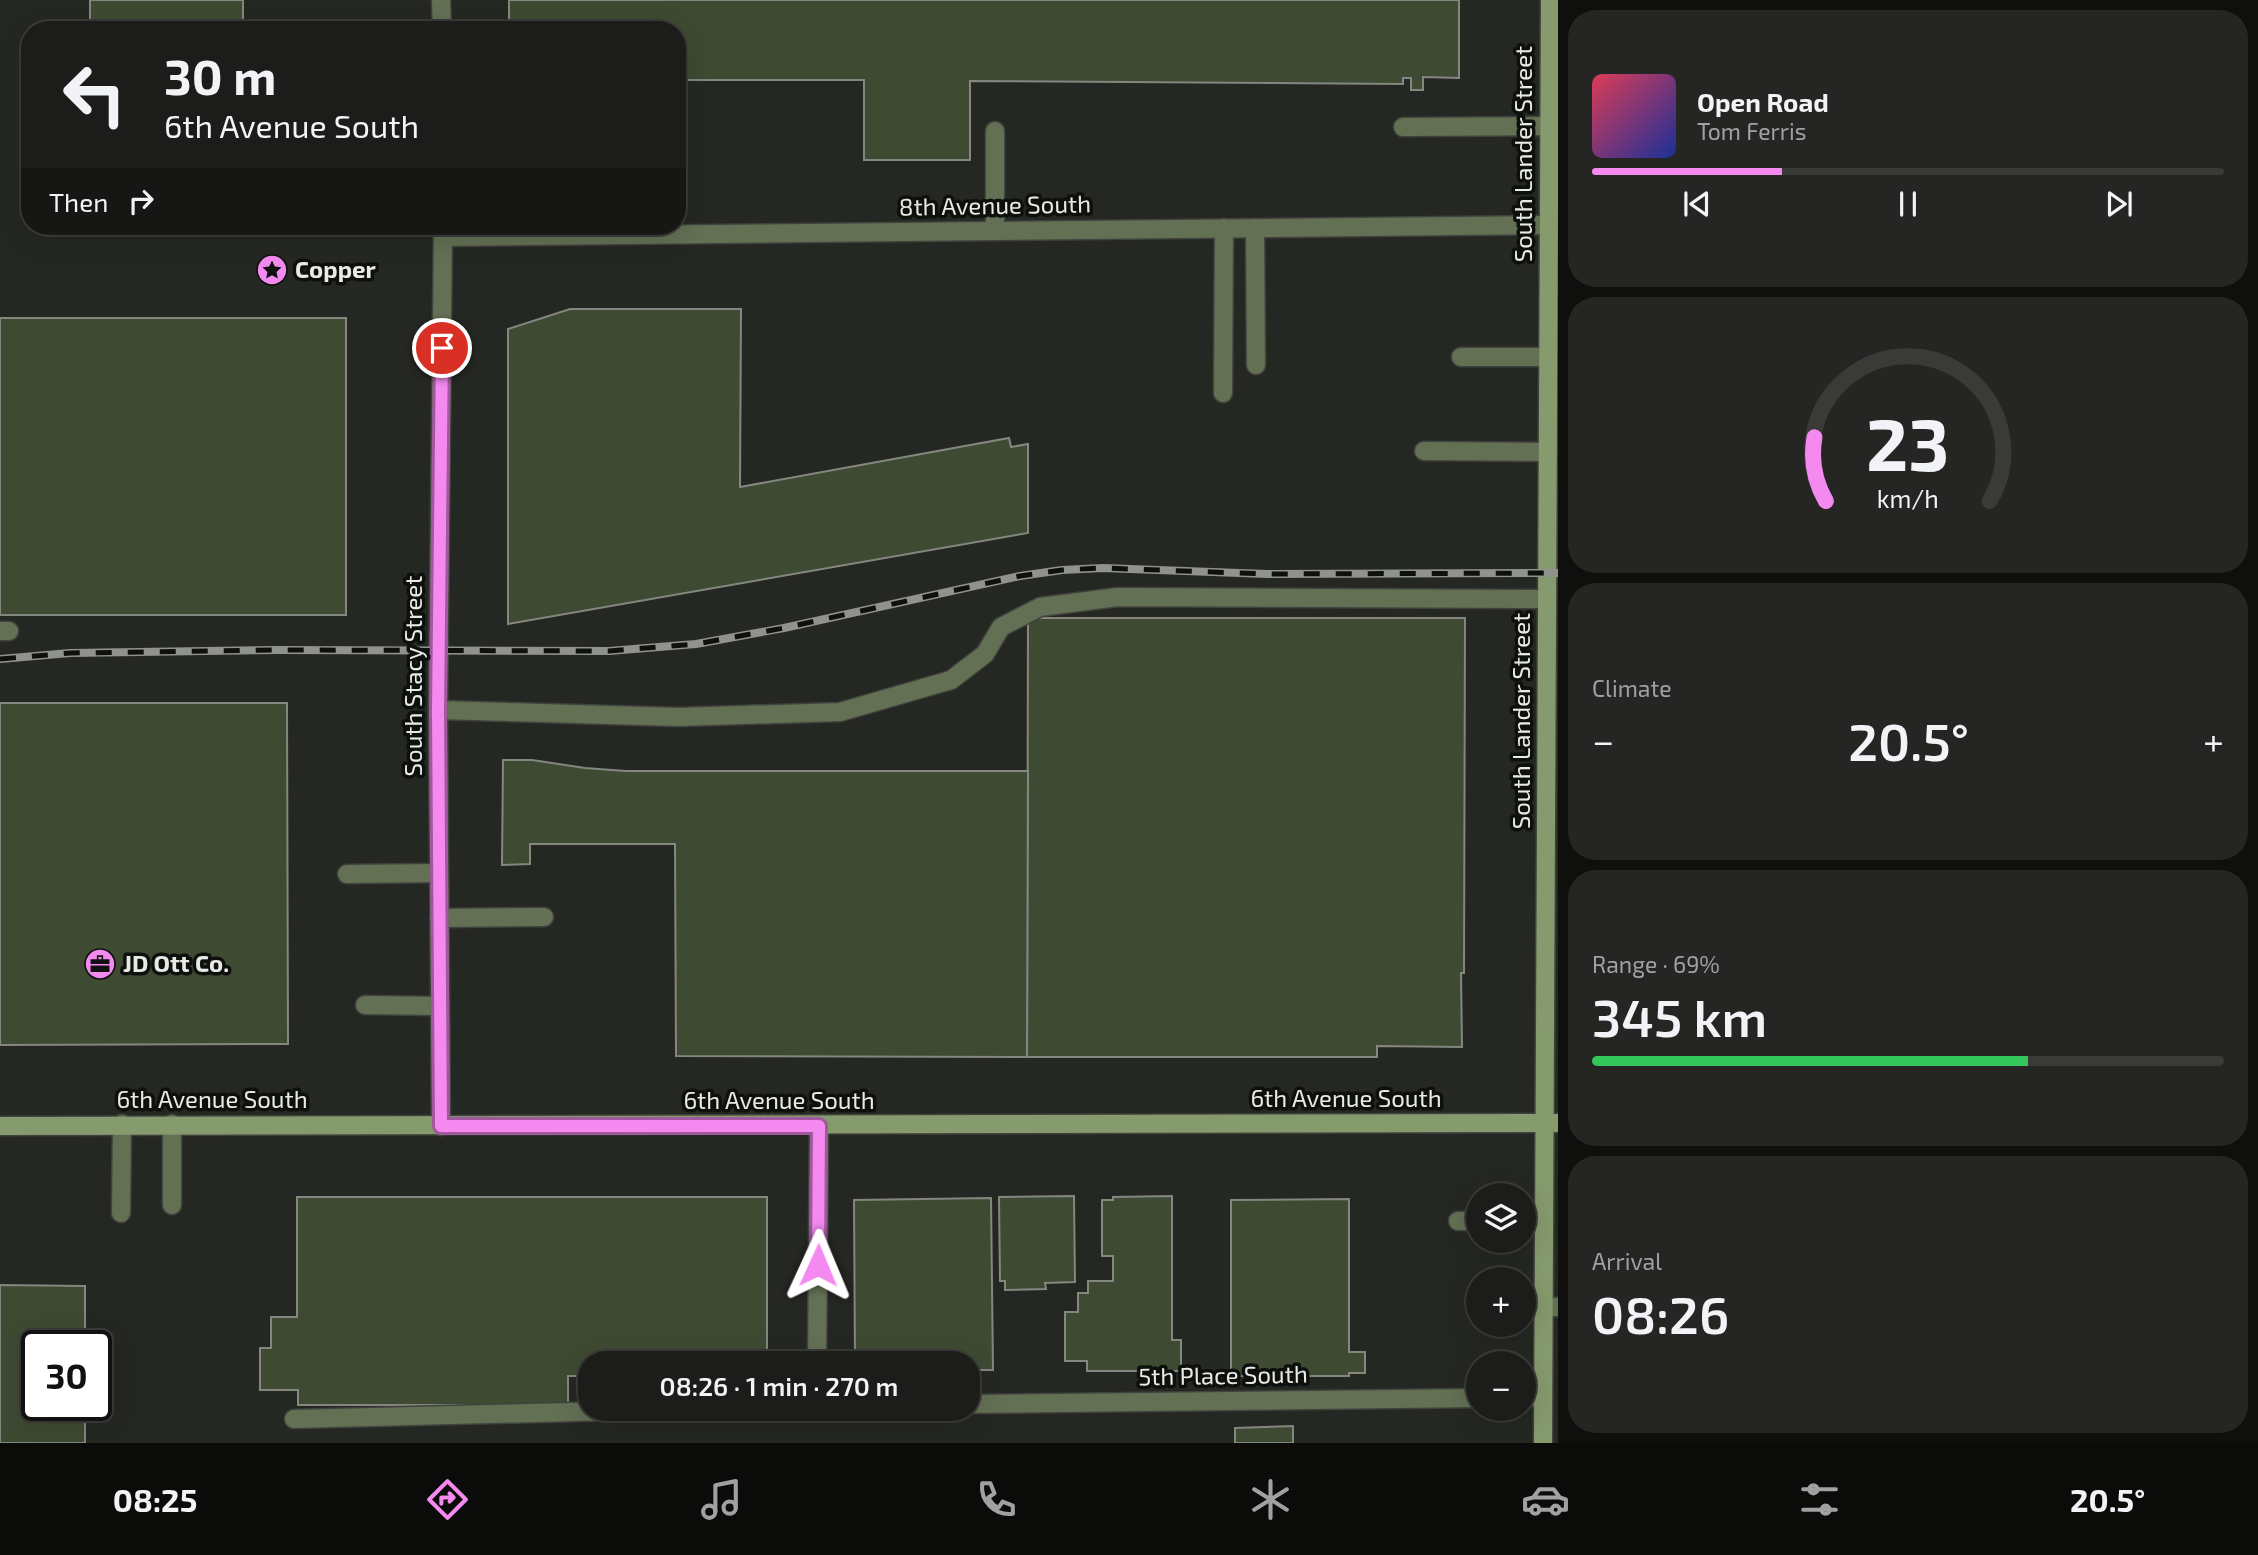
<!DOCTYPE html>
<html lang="en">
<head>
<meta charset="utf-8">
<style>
  :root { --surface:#1c1d1a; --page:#252623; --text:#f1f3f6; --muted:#a0a2a2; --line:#3a3b39; --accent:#f489f0 }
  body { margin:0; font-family:"Exo 2",sans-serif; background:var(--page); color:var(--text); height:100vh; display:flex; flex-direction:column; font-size:26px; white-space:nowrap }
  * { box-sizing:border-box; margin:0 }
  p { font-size:23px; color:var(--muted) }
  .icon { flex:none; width:38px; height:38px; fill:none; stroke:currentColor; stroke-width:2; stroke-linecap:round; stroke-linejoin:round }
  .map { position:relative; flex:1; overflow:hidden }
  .details { display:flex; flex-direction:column; gap:10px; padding:10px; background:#0f100e; width:700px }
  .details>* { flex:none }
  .banner { position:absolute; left:21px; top:21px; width:665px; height:214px; border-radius:28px; box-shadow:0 7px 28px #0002,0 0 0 2px var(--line); background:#1c1d1a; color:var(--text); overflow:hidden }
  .buttons { position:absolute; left:1466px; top:1183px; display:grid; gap:14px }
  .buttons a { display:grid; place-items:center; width:70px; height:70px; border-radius:50%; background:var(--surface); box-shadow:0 7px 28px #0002,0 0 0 2px var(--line); font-size:35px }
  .speed { position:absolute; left:21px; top:1330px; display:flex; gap:14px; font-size:35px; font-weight:700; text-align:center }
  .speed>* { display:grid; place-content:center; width:91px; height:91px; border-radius:50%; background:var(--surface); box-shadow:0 7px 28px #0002,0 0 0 2px var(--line); line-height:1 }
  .speed .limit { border:4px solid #111; border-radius:10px; background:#fff; color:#111 }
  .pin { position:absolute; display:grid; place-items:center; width:60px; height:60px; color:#fff; margin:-30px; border:4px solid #fff; border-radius:50%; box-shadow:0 2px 7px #0007 }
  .me { position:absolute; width:77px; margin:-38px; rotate:1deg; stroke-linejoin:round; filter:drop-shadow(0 0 5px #0008) }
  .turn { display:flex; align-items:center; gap:24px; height:147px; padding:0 28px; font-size:32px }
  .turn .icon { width:91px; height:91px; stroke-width:2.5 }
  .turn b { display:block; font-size:49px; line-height:60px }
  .then { display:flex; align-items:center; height:66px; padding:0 28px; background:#0003; gap:14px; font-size:26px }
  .big { font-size:52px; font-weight:600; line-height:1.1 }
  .details .card { flex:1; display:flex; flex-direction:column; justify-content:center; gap:10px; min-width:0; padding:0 24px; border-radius:28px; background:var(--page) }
  .details .dial { align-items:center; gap:0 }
  .dial svg { height:182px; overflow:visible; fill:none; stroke:var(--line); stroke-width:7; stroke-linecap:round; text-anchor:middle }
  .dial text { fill:var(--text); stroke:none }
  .song { display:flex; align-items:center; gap:21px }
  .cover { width:84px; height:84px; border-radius:10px; background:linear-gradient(135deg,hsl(350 70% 55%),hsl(230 70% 35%)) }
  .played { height:7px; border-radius:4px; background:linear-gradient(90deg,var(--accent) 30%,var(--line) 30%) }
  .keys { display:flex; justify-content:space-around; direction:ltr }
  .heat { display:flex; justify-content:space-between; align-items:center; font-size:38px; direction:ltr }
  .charge { height:10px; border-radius:5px; background:linear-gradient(90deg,#34c759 69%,var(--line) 0) }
  .trip { position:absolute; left:578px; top:1351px; width:402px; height:70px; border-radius:28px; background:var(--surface); box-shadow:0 7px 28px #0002,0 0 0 2px var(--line); font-weight:600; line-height:70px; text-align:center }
  .tabs { display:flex; height:112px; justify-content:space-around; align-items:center; background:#0b0c0a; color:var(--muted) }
  .tabs .icon { width:49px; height:49px }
  .tabs .selected { color:var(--accent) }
  .tabs b { font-size:32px; color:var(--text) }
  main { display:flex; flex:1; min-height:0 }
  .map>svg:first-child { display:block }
  .building { fill:#3f4a33; stroke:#848780; stroke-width:2 }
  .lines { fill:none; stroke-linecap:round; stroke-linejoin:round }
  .lane-casing { stroke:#40423d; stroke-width:21 }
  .street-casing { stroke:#40423d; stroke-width:21 }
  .secondary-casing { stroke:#40423d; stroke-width:21 }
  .lane { stroke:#637054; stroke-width:18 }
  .street { stroke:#637054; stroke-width:18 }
  .secondary { stroke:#859a6d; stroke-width:18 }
  .rail-casing { stroke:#90928e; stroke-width:8 }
  .rail { stroke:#0e100d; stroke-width:5; stroke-dasharray:16; stroke-linecap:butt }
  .route-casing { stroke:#9f599c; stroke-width:18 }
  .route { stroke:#f489f0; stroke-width:12 }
  .labels { text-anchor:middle; stroke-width:7; stroke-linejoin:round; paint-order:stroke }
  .street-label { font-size:24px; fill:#e8eae6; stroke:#0e100d }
  .poi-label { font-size:24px; font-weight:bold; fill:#e8eae6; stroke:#0e100d; text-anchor:start }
</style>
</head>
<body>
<main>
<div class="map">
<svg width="1558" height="1443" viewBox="0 0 1558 1443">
  <rect width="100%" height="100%" fill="#252722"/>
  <g class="building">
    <rect x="90" y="0" width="153" height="30"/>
    <polygon points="509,0 1459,0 1459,78 1423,77 1423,90 1411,90 1411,78 1403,78 1403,84 970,81 970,160 864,160 864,80 677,80 677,30 509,30"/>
    <polygon points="570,309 741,309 740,487 1009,438 1011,447 1028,444 1028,533 508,624 508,329"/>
    <rect x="0" y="318" width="346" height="297"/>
    <polygon points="1028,618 1465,618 1464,973 1461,973 1462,1047 1377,1046 1377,1057 1027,1057"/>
    <polygon points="0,703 287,703 288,1044 0,1045"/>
    <polygon points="503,760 532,760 585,768 626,771 1028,771 1027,1057 676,1056 675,844 530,844 530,864 502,865"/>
    <polygon points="1074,1196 1075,1282 1045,1283 1046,1289 1005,1290 1005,1281 1000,1281 999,1197"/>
    <polygon points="1172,1196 1172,1340 1181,1340 1181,1371 1087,1371 1087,1361 1065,1361 1065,1312 1078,1312 1078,1293 1088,1293 1088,1281 1113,1281 1113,1256 1102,1256 1102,1200 1113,1200 1113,1197"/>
    <polygon points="297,1197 767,1197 767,1363 590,1363 590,1376 568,1376 568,1405 298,1405 298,1390 260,1390 260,1348 271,1348 271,1317 297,1317"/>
    <polygon points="991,1198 993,1370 968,1370 968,1363 855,1363 854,1200"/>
    <polygon points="1349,1199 1349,1352 1365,1352 1365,1373 1349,1373 1349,1376 1231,1376 1231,1200"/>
    <polygon points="0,1285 85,1286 85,1346 37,1346 37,1405 85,1405 85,1443 0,1443"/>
    <polygon points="1293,1426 1293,1443 1235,1443 1235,1428"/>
  </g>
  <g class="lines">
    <g class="lane-casing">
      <g id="lane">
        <polyline points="1403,127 1549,126"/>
        <polyline points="995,131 995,231"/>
        <polyline points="1255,228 1256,365"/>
        <polyline points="1461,357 1547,357"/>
        <polyline points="1223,393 1224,228"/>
        <polyline points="1424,451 1547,452"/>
        <polyline points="0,631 9,631"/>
        <polyline points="438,710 678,717 840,712 951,680 985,654 1001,627 1040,607 1118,597 1547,599"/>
        <polyline points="347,874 439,873"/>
        <polyline points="439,918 544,917"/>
        <polyline points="365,1005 440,1006"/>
        <polyline points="172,1124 172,1205"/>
        <polyline points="121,1213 122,1124"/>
        <polyline points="1458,1221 1479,1221"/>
        <polyline points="1524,1221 1544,1221"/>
        <polyline points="1543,1307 1558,1307"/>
        <polyline points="294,1419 692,1409"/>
      </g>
    </g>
    <g class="street-casing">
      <g id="street">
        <polyline points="441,0 442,30"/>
        <polyline points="443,237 1548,225"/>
        <polyline points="441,1126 438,710 443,226"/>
        <polyline points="817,1363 819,1126"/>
        <polyline points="1524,1397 1543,1397"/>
        <polyline points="968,1404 1479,1398"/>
      </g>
    </g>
    <g class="secondary-casing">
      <g id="secondary">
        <polyline points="0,1126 1558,1123"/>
        <polyline points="1543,1443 1550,0"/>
      </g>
    </g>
    <use href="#lane" class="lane"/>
    <use href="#street" class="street"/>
    <use href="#secondary" class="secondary"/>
    <g class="rail-casing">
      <polyline id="rail" points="0,659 70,653 279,650 609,651 696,644 784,628 1020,576 1062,570 1103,568 1267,574 1558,573"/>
    </g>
    <use href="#rail" class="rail"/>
  </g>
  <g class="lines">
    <g class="route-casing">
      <polyline id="route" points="442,348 438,710 441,1126 819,1126 818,1265"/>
    </g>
    <use href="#route" class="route"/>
  </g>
  <defs>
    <g id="sight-disc" transform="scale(1.575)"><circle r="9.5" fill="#f489f0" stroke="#0e100d"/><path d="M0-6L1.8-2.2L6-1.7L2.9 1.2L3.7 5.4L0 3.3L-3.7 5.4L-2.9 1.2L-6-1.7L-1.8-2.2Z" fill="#111"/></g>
    <g id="office-disc" transform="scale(1.575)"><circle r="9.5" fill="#f489f0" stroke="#0e100d"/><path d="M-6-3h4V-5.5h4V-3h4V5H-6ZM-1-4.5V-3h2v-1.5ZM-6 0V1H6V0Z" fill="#111"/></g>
  </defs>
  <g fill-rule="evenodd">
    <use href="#sight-disc" x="272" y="270"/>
    <use href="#office-disc" x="100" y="964"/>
  </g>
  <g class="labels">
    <g class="street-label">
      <text transform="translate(1524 154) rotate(-90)" y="8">South Lander Street</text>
      <text transform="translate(995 206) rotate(-1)" y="8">8th Avenue South</text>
      <text transform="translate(414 676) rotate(-90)" y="8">South Stacy Street</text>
      <text transform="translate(1522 721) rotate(-90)" y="8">South Lander Street</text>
      <text x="1346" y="1107">6th Avenue South</text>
      <text x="212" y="1108">6th Avenue South</text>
      <text x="779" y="1109">6th Avenue South</text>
      <text transform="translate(1223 1376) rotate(-1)" y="8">5th Place South</text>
    </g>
    <g class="poi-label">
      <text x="295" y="278">Copper</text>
      <text x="123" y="972">JD Ott Co.</text>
    </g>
  </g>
</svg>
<div class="buttons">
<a><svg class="icon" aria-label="layers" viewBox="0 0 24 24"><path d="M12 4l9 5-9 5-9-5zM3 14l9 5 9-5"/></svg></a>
<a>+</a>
<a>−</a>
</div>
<div class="speed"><div class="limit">30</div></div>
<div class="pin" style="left:442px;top:348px;background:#d93025"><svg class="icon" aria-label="arrive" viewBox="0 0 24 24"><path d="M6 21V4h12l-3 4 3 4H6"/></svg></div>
<svg class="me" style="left:818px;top:1265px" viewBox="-20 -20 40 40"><path d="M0-17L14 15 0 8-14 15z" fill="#f489f0" stroke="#fff" stroke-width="4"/></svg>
<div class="trip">08:26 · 1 min · 270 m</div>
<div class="banner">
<div class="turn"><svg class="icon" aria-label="left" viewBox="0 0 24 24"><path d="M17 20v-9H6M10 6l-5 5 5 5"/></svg><div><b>30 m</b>6th Avenue South</div></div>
<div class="then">Then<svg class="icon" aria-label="right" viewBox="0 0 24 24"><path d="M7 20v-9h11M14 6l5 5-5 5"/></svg></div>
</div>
</div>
<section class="details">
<div class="card">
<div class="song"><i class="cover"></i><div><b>Open Road</b><p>Tom Ferris</p></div></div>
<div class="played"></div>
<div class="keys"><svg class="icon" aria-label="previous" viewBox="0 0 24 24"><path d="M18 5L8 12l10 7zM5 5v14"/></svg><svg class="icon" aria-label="pause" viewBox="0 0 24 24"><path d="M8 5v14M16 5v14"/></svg><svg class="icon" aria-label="next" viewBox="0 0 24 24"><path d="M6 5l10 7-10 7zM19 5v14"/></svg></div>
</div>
<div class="card dial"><svg viewBox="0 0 100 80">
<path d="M14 69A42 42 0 1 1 86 69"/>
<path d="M14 69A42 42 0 0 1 9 41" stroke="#f489f0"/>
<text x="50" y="56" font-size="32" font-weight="700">23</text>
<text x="50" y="72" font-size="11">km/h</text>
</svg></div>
<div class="card"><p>Climate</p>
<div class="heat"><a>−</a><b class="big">20.5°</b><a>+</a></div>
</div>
<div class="card"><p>Range · 69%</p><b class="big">345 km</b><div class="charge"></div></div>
<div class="card"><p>Arrival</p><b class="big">08:26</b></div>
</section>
</main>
<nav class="tabs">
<b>08:25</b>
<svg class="icon selected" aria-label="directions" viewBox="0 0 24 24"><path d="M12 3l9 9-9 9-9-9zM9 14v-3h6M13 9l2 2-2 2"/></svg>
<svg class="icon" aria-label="music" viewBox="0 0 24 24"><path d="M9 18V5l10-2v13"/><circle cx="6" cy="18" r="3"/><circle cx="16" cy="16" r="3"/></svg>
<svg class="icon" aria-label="phone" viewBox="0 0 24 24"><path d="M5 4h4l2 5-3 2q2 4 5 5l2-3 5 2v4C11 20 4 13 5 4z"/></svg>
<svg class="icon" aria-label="climate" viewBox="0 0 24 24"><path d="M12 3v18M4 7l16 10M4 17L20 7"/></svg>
<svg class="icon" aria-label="car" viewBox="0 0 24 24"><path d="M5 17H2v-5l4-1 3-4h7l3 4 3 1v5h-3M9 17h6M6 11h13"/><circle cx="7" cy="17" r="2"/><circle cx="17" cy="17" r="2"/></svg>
<svg class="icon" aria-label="filters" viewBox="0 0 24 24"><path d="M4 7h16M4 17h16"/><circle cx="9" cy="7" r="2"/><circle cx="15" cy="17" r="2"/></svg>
<b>20.5°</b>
</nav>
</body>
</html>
